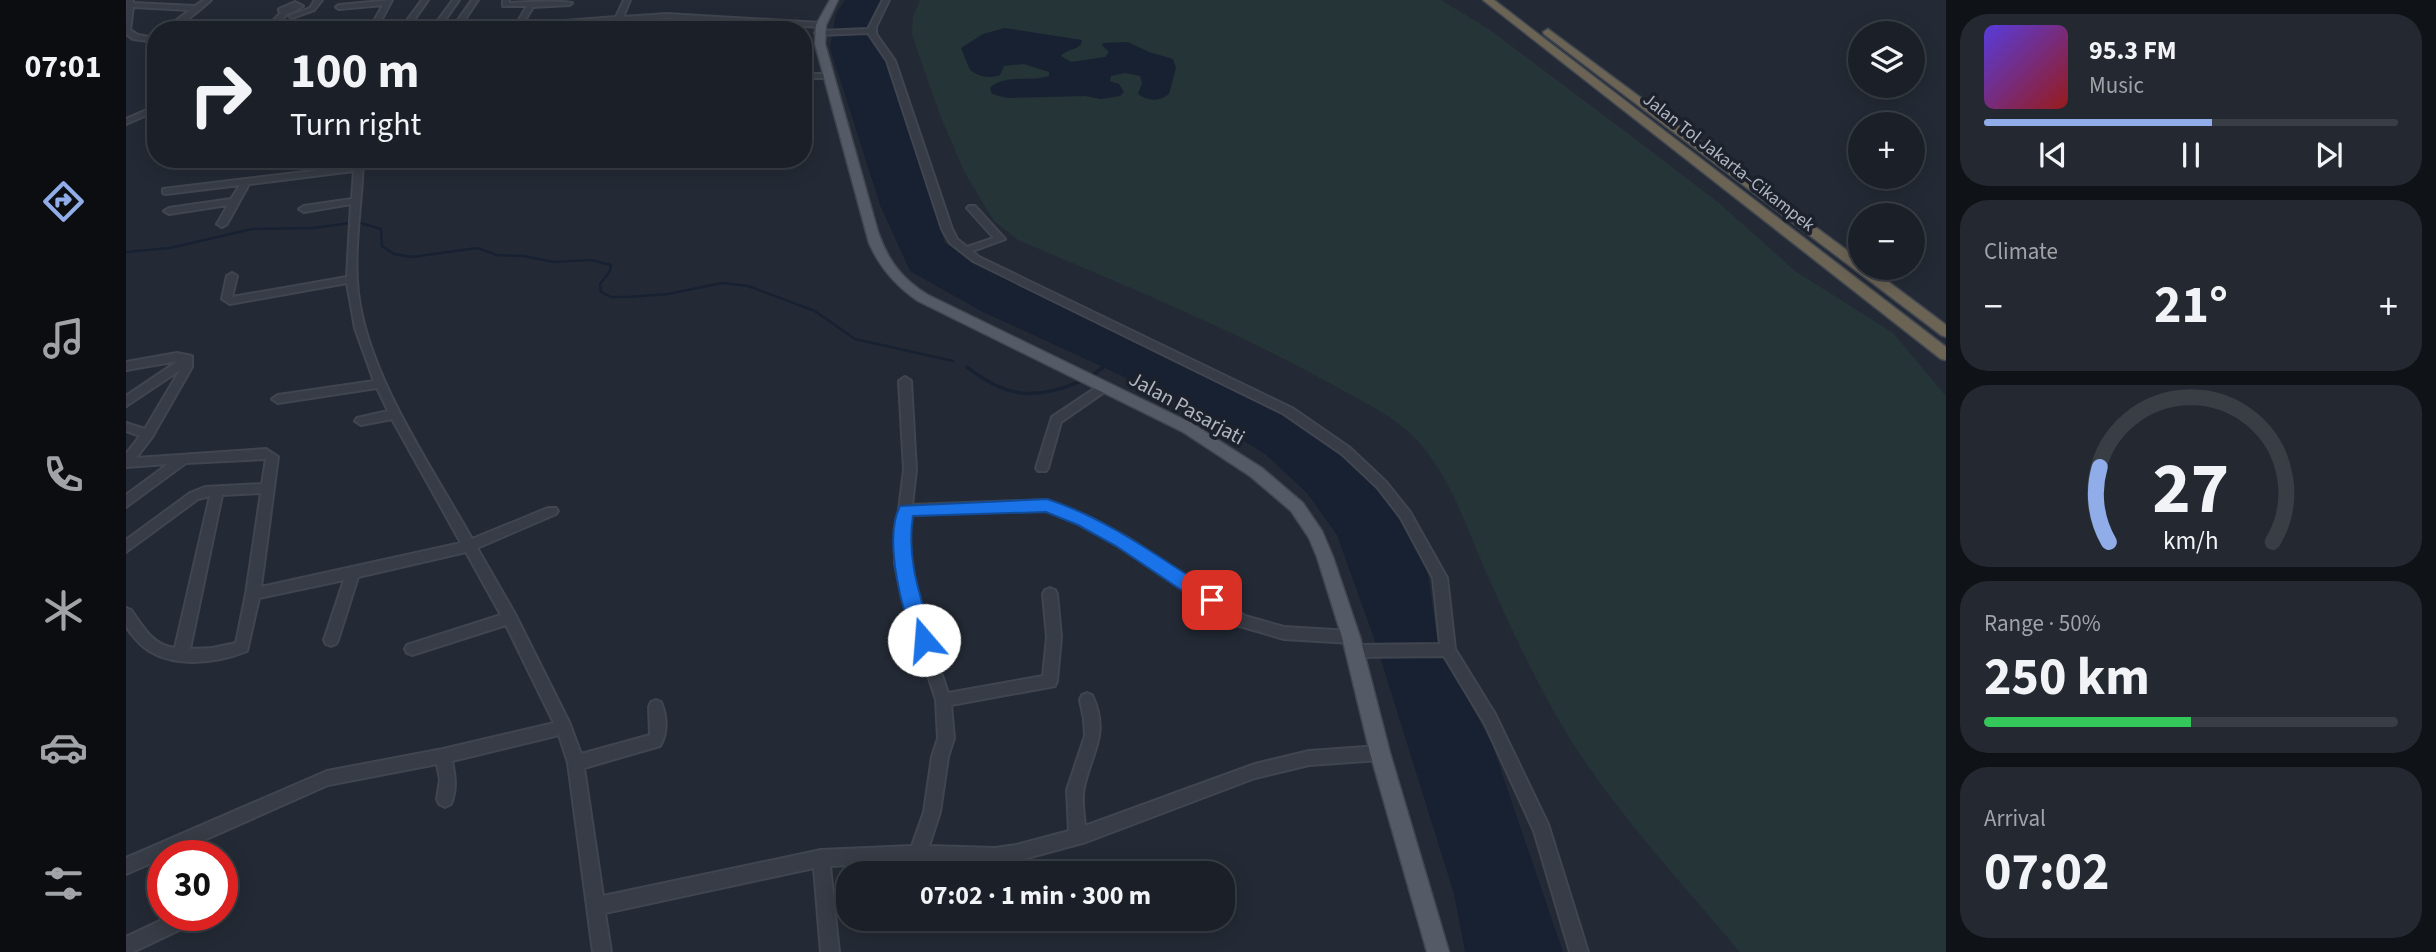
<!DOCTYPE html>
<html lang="en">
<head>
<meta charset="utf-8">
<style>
  :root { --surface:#1b2028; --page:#242830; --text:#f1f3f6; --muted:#a0a3a8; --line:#393e45; --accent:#90ade9 }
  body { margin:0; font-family:"Source Sans 3",sans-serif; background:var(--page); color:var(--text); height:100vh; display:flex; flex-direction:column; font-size:26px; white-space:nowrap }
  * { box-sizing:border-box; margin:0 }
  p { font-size:23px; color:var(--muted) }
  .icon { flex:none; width:38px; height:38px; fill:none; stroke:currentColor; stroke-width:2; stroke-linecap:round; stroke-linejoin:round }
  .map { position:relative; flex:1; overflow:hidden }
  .sheet { display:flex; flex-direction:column; gap:14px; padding:14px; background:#0f1216; width:490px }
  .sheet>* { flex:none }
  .banner { position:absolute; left:21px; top:21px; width:665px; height:147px; border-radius:28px; box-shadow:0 4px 18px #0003,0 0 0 2px var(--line); background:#1b2028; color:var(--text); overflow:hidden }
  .tools { position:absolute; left:1722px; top:21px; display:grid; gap:14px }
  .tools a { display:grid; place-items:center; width:77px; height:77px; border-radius:50%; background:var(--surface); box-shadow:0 4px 18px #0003,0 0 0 2px var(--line); font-size:35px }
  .speed { position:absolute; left:21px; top:840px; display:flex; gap:14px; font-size:35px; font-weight:700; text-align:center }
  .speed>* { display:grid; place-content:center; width:91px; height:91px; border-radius:50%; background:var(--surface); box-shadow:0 4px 18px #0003,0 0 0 2px var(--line); line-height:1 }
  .speed .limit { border:10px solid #d22; background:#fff; color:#111 }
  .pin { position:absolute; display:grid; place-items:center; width:60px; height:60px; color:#fff; margin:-30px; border-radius:14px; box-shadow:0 4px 10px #0006 }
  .me { position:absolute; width:77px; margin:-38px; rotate:342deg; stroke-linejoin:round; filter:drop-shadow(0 0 5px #0008) }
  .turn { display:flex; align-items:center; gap:24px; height:147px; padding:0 28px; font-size:32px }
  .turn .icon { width:91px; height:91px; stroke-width:2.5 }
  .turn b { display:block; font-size:49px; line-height:60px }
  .big { font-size:52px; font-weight:700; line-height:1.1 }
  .sheet .widget { flex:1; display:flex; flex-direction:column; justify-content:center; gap:10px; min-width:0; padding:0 24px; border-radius:28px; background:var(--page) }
  .sheet .dial { align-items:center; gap:0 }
  .dial svg { height:182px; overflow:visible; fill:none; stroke:var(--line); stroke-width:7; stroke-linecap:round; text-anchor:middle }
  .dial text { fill:var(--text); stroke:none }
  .song { display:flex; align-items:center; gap:21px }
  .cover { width:84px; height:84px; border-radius:10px; background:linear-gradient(135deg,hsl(250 70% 55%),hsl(0 70% 35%)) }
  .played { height:7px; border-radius:4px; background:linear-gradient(90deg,var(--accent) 55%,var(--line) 55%) }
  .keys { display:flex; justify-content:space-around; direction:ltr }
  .heat { display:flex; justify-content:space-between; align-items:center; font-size:38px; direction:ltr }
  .charge { height:10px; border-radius:5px; background:linear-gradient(90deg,#34c759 50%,var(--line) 0) }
  .trip { position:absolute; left:710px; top:861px; width:399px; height:70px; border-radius:28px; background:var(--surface); box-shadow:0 4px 18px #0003,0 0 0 2px var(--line); font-weight:700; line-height:70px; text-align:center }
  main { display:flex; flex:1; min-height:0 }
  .dock { display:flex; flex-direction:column; width:126px; justify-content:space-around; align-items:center; background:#0b0d10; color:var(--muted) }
  .dock .icon { width:49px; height:49px }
  .dock .on { color:var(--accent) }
  .dock b { font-size:32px; color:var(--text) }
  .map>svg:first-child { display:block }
  .green { fill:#253436 }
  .water { fill:#182131 }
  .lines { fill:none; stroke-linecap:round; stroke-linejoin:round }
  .stream-far1 { stroke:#182131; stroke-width:2.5 }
  .stream { stroke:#182131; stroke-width:3.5 }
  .minor-casing { stroke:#40454f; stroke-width:4 }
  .major-casing { stroke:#40454f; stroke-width:3 }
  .highway-casing { stroke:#414751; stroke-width:3 }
  .minor { fill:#373c46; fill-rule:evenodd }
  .major { fill:#555b66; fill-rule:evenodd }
  .highway { fill:#6b6455; fill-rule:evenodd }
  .route { fill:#1a73e8; stroke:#114b97; stroke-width:2 }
  .labels { text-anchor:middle; stroke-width:7; stroke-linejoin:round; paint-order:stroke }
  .far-street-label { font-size:18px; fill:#b1b7c2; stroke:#1c212b }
  .street-label { font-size:21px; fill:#b1b7c2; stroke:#1c212b }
</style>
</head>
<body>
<main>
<nav class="dock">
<b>07:01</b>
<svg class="icon on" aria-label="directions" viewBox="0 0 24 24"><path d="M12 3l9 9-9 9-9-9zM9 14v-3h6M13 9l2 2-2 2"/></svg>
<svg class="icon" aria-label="music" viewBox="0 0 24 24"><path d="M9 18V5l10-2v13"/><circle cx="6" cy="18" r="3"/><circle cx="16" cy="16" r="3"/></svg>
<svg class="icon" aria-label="phone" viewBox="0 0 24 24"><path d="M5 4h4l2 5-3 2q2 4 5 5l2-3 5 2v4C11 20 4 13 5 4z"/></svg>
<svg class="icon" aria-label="climate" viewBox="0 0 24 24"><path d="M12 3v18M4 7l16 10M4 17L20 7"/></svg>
<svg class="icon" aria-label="car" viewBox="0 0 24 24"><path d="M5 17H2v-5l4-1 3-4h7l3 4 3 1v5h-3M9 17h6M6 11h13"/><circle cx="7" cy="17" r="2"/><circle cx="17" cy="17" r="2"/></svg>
<svg class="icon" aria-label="filters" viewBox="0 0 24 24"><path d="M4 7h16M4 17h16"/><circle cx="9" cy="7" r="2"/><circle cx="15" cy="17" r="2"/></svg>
</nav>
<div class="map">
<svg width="1820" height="952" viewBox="0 0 1820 952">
  <rect width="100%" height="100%" fill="#242a35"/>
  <path class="green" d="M794,0H1315L1364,30L1512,141L1594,204L1669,271L1767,333L1820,396V952H1614C1546,871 1471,793 1421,699C1397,654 1375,607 1355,560C1336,516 1323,475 1290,439C1270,417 1237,402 1211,387C1109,330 1000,286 892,240L868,221L839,173L814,115L786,35L787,17Z"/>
  <g class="water">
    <polygon points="719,0 754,0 745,18 741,34 758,56 819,243 909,292 1178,424 1238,473 1269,513 1301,567 1312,644 1366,744 1437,952 1339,952 1328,894 1250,644 1211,535 1181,493 1139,454 1057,404 855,311 784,271 754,205 704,48 710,14"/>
    <path d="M879,28L956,40C955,51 941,48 935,56L945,62L979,57L983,52L976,45L977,43L1002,42L1023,52L1047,59L1050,68L1043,94C1033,102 1022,101 1012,94L1016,83L1014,76L999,73L985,76L984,81L993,84L998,92L994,96L975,99L959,96L881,98L866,94L864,88C876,74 905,82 923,76V72L898,64L878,66L874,75C862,79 854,77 844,70L835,48L857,34Z"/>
  </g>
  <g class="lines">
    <polyline class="stream-far1" points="0,252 44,248 126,229 187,228 231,222 255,229 256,246 268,254 286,257 351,248 371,255 398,256 427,262 465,260 485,265 484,271 474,284 475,292 485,297 502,297 542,294 596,283 622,286 689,311 729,339 827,361"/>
    <g class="stream">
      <path d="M841,367C879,397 908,401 953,382"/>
      <polyline points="967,375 980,365"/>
    </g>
    <g class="minor-casing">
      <g id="minor">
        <path d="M1,0H7V3L69,6L78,0H85C75,9 51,30 37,30L64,10L7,7L4,30L12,35L30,38V42L7,39L0,34Z"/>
        <polygon points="189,0 196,0 188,10 166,18 163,16 184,8"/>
        <polygon points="266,0 250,30 243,30 257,5 213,9 210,7 213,5"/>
        <polygon points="296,0 302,0 281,30 274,30"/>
        <polygon points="327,0 333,0 312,30 305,30"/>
        <polygon points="346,0 352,0 332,30 325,30"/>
        <path d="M377,0H383V3C403,2 429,0 446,3L443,5L407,7L395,27L426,22L490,17L498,0H504L497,17L541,14L695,23L699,25L695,27L541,18L387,30L401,6H377Z"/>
        <polygon points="757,0 763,0 750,27 750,34 769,61 826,229 831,239 841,247 868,238 841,208 843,206 849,206 879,239 846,251 853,257 1166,408 1224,448 1260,482 1284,512 1321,578 1329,649 1369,714 1422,824 1462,952 1444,952 1408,831 1359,724 1318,656 1229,657 1224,655 1222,651 1224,647 1229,645 1314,644 1307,578 1275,518 1252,488 1216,454 1158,414 847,261 824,243 816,229 761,61 742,33 693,35 689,33 693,31 742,29"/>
        <polygon points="169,2 177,6 167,12 162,13 146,30 139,30 155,12 153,11 153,9"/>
        <polygon points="677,74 703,74 707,76 703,78 677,78"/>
        <polygon points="30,106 30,111 0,124 0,119"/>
        <path d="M229,159H237C236,203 227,249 232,293C242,376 305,466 346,539L422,508H430L432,511L430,514L351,548L389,614L443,722L455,754L524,735L523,707L525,702L530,700L535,702C541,717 542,732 534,746L458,768L477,896L695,850L786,846L798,812L806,757L812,738L810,700L776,595L769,564V541L778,470L773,381L779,377L785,381L790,470L786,505L921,500L963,517L1002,538L1119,616L1158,627L1225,631L1230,633L1232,637L1230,641L1225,643L1158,639L1110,625L992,546L953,523L920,510L785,515C783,531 781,547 783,563C788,604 809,653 822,693L917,676L921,637L917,594L919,590L924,588L929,590L931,594L935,637L931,681L929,686L825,705L828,738L822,757L814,812L803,846L869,848L890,845L943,831L941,790L959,736L958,719L954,700L956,695L961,693L966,695C984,734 966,751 958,787C955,799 958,814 959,826L1129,764L1183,751L1254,746L1259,748L1262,753L1259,758L1254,760L1183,765L1129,778L960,842L890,861L869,864L792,862L704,866L713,952H695L688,868L479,913L485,952H467L442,763L433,735L326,761C329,776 331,789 325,804L319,807L313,804L311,799L314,780L311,764L202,785L42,856H37V858L0,874V858L201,771L317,749L428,723L380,625L286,655L281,653L279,649L281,645L375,615L340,552L232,577L212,640L210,644L205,646L200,644L198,640L218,580L133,598L121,651C87,665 34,670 9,638C6,635 1,629 0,625C0,620 0,613 0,608L5,610C18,628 26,645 49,648L84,496L72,499L0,552V540L64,493L79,487L136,484L140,459L60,463L0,507V495L42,464L0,467V454L14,436L0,431V423L19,429L54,370L0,406V396L52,361L0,370V362L51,353L66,356V367L26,437L10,458L140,449L152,457L135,587L335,543L266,419L235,425L229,421L231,418L262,411L251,388L152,403L146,399L152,395L248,381L229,328L221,283L104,304L96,299L101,276L106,273L111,276L106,297L221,277L225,204L178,212L173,209L178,206L226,199L228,171L123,184L101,224L96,227L91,224L102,205L43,214L38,211L43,208L105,199L114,185L40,194L37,193V189L228,166ZM135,493L120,594L110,643L86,648L64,649L96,495Z"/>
        <polygon points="977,383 981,384 983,387 981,390 935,422 922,468 920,471 912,471 910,468 926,417"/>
        <polygon points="100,890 106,893 109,899 106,905 96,909 96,892"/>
        <polygon points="46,915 75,915 72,921 7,952 0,952 0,937"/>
      </g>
    </g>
    <g class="major-casing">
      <path id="major" d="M704,0H712L700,25L699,44L752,232C762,261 776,279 802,295L1067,424L1136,468L1177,503L1196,531L1207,557L1234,637L1264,753L1323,952H1301L1244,753L1216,637L1191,557L1183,538L1165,511L1124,476L1057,432L792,301C770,286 754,268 743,243L689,44L690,25Z"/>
    </g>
    <g class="highway-casing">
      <g id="highway">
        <polygon points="1357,0 1368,0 1820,347 1820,360 1815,359"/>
        <polygon points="1422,29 1734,260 1734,268 1744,268 1820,325 1820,337 1815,335 1418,34 1417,32"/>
      </g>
    </g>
    <use href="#minor" class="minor"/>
    <use href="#major" class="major"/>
    <use href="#highway" class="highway"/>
  </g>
  <path class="route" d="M921,499C983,519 1037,560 1092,595L1094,600L1092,606L1086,608L1079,606L990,546L952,525L920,512L787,516C780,560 795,598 807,640L804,646L798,648L791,646C776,615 757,538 774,506Z"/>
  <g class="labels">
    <g class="far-street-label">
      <text transform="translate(1603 162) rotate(38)" y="6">Jalan Tol Jakarta–Cikampek</text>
    </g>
    <g class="street-label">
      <text transform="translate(1061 408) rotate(29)" y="7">Jalan Pasarjati</text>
    </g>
  </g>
</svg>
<div class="tools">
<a><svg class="icon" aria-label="layers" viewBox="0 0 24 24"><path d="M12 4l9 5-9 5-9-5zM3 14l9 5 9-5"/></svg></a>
<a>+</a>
<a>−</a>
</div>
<div class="speed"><div class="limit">30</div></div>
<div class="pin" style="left:1086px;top:600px;background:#d93025"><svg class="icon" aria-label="arrive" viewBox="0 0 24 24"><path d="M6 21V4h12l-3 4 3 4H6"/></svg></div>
<svg class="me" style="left:798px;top:640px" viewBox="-20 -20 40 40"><circle r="19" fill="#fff"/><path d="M0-13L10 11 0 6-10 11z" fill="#1a73e8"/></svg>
<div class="trip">07:02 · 1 min · 300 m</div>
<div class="banner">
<div class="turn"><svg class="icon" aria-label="right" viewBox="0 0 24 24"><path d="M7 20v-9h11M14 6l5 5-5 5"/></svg><div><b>100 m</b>Turn right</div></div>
</div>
</div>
<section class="sheet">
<div class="widget">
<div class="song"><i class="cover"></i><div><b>95.3 FM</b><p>Music</p></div></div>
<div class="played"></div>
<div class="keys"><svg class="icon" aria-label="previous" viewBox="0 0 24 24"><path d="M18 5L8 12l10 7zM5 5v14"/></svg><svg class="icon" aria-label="pause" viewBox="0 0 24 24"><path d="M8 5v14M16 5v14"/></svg><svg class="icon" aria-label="next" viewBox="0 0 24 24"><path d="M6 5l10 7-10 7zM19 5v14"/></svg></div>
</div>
<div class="widget"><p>Climate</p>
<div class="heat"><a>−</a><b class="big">21°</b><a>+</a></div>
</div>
<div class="widget dial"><svg viewBox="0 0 100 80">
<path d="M14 69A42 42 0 1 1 86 69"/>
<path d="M14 69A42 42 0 0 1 10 36" stroke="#90ade9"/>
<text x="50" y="56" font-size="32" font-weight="700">27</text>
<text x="50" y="72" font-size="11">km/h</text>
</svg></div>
<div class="widget"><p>Range · 50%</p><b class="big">250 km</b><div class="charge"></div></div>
<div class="widget"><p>Arrival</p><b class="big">07:02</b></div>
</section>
</main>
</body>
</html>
